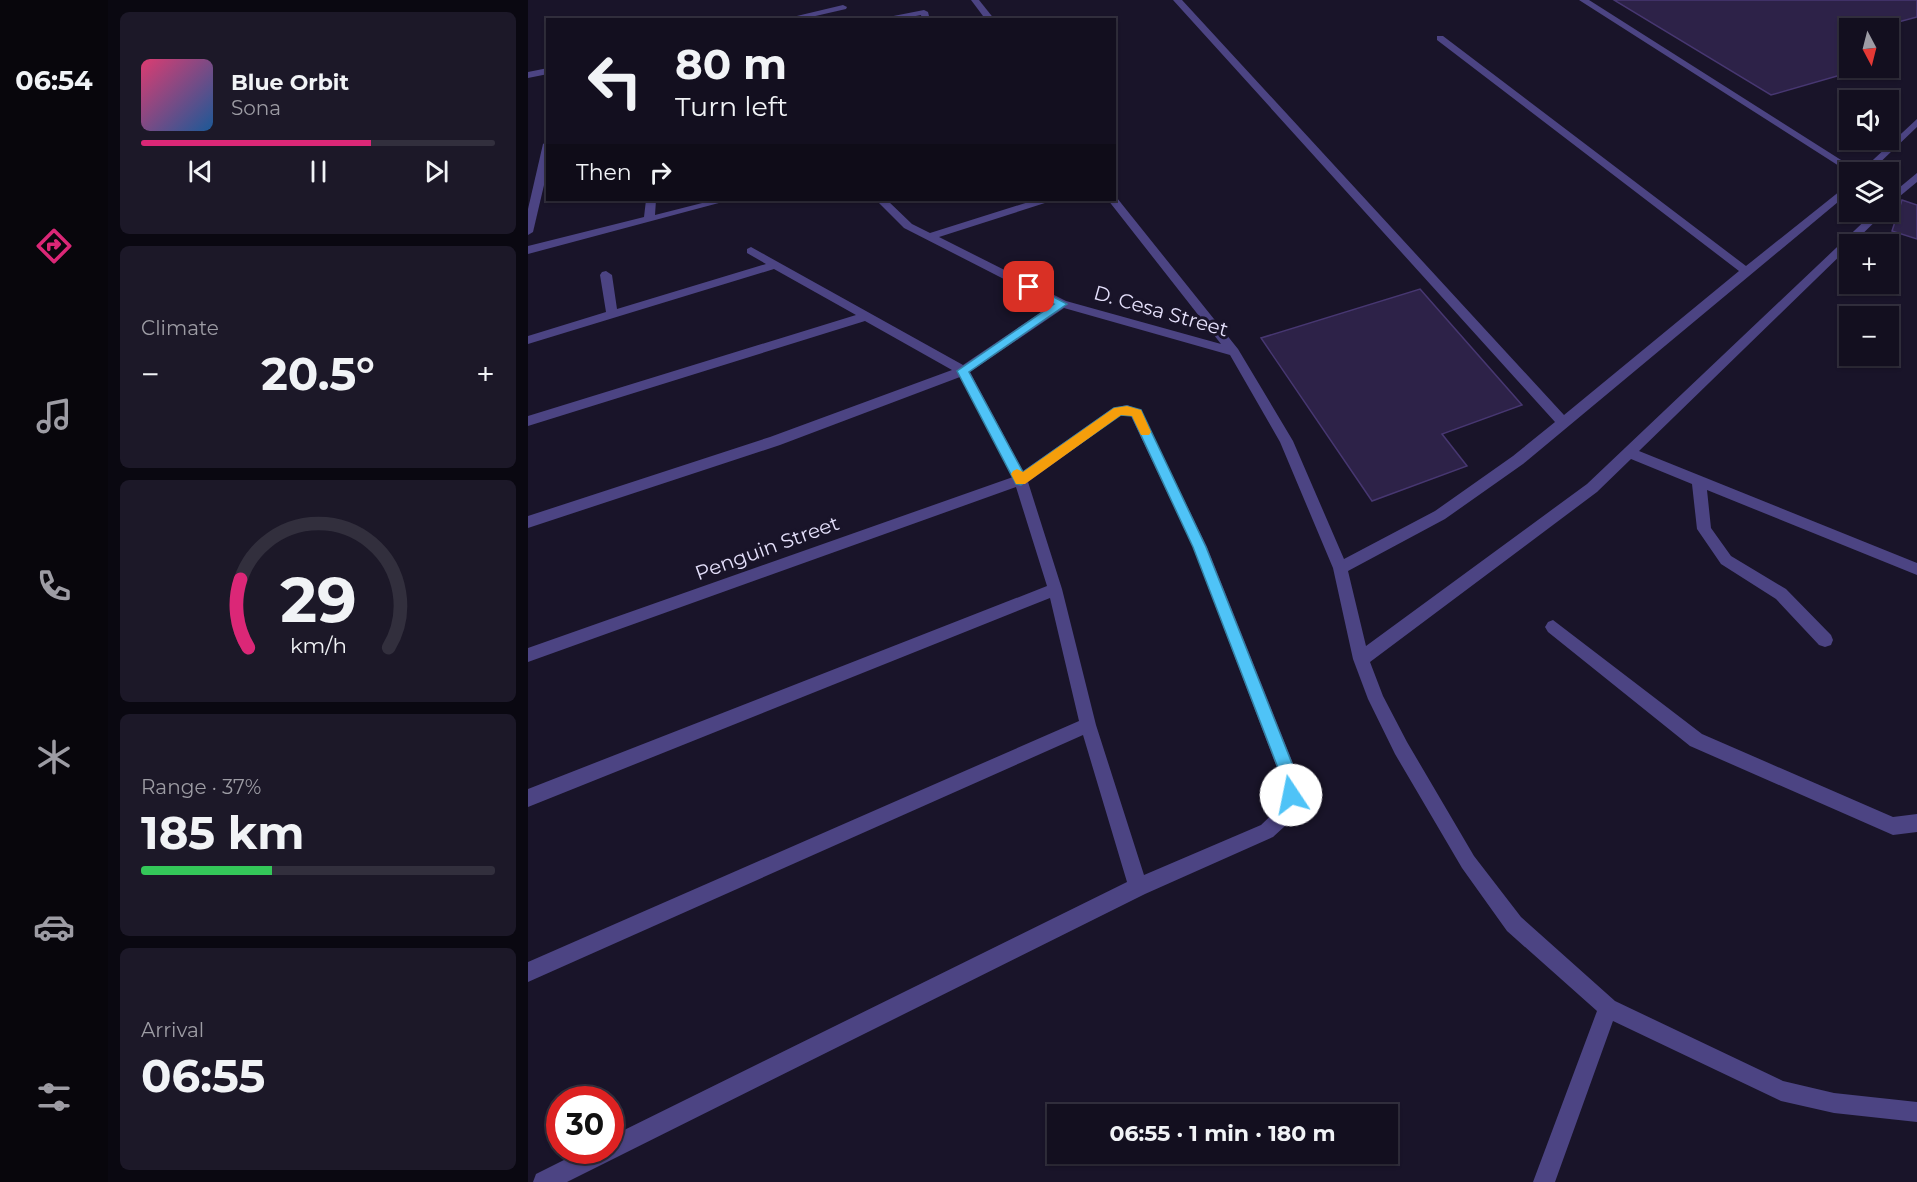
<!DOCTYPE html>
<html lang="en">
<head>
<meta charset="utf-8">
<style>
  :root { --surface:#130f1f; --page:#1c1828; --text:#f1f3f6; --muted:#9d9ca4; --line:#322f3d; --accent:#db2777 }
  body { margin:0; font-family:Montserrat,sans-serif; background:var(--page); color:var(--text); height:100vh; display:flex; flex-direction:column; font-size:22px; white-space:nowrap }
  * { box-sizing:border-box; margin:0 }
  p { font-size:20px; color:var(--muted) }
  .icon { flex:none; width:33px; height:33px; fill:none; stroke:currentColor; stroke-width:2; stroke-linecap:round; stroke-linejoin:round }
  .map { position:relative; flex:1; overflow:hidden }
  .panel { display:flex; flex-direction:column; gap:12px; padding:12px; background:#0a0811; width:420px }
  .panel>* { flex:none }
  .top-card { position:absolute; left:18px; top:18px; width:570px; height:183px; border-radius:0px; box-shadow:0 2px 4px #0004,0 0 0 2px var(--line); background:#130f1f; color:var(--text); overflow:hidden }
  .needle { width:39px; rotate:173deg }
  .fabs { position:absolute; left:1311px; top:18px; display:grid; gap:12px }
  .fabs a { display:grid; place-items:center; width:60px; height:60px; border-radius:0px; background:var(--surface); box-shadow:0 2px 4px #0004,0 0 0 2px var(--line); font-size:30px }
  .speed { position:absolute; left:18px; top:1086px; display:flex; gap:12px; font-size:30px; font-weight:700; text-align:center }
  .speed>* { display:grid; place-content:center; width:78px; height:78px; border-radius:50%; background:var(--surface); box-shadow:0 2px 4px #0004,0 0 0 2px var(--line); line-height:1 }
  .speed .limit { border:9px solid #d22; background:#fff; color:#111 }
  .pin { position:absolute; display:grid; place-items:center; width:51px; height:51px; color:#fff; margin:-26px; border-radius:12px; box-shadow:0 3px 9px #0006 }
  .me { position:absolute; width:66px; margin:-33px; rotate:349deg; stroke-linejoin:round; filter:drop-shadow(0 0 4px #0008) }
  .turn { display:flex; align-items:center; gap:21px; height:126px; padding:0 30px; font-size:27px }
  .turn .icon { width:78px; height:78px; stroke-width:2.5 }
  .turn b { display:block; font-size:42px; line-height:51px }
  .then { display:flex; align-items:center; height:57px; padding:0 30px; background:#0003; gap:12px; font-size:22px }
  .big { font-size:45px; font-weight:700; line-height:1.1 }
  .panel .tile { flex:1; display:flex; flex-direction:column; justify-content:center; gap:9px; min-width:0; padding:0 21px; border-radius:9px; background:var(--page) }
  .panel .dial { align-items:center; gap:0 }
  .dial svg { height:156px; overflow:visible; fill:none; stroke:var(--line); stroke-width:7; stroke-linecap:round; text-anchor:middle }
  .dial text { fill:var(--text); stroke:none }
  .song { display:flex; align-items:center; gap:18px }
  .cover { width:72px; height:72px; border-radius:9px; background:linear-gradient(135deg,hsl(340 70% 55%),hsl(210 70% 35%)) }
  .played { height:6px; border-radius:3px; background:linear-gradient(90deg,var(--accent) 65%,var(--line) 65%) }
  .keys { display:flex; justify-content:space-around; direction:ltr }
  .heat { display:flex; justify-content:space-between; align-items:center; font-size:33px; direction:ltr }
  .charge { height:9px; border-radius:4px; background:linear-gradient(90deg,#34c759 37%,var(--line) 0) }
  .trip { position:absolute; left:519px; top:1104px; width:351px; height:60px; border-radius:0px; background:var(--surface); box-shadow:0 2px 4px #0004,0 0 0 2px var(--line); font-weight:700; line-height:60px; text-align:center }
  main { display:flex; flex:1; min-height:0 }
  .tabs { display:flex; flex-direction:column; width:108px; justify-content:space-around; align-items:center; background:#08060c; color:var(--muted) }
  .tabs .icon { width:42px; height:42px }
  .tabs .current { color:var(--accent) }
  .tabs b { font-size:27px; color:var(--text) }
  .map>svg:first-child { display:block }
  .building { fill:#2d2248; stroke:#473771; stroke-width:1.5 }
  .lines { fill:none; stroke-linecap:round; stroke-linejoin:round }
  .minor { fill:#4c4483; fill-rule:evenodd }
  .route { fill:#4fc3f7; stroke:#337fa1; stroke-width:1.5 }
  .slow { fill:#f59e0b }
  .labels { text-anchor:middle; stroke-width:6; stroke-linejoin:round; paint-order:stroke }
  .street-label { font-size:20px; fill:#e5e0fb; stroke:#191429 }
</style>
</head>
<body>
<main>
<nav class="tabs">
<b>06:54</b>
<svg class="icon current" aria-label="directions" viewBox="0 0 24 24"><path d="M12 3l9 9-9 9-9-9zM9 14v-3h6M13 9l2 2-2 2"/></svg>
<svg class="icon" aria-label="music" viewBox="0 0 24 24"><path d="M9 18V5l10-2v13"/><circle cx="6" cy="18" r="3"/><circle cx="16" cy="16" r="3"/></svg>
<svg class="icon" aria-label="phone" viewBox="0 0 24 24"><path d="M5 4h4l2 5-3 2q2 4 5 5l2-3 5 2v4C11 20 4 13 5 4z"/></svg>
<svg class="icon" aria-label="climate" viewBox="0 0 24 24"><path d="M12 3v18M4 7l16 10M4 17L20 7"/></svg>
<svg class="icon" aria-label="car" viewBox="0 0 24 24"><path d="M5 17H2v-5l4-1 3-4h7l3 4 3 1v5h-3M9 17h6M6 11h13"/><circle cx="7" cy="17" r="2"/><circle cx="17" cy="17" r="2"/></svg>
<svg class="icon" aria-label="filters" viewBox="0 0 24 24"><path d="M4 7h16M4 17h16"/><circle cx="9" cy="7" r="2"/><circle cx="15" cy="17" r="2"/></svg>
</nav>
<section class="panel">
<div class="tile">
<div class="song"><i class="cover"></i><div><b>Blue Orbit</b><p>Sona</p></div></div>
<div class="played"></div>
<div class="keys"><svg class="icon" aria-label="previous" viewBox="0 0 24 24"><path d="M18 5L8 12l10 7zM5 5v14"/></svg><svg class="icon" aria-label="pause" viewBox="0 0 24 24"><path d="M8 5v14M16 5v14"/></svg><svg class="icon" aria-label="next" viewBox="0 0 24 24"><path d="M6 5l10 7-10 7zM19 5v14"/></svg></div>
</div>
<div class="tile"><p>Climate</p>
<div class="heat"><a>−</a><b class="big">20.5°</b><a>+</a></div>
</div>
<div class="tile dial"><svg viewBox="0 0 100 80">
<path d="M14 69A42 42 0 1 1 86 69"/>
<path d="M14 69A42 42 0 0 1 10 34" stroke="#db2777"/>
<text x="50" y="56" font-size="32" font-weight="700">29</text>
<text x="50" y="72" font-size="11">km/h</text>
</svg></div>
<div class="tile"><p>Range · 37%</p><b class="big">185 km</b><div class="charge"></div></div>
<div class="tile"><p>Arrival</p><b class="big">06:55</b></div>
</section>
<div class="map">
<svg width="1389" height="1182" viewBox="0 0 1389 1182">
  <rect width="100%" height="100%" fill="#191429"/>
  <g class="building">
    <polygon points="1086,0 1389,0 1389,17 1348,28 1322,28 1322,68 1337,68 1243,95"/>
    <polygon points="1374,200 1389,205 1389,239 1364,231"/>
    <polygon points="892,289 994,405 914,434 939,466 844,501 733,338"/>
  </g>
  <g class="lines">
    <g class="minor">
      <polygon points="443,0 451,0 467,20 458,20"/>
      <path d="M645,0H654L1036,415L1211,271L909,40V36H915L1218,266L1322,183V192L995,464L917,519L820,571L838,646L1059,484L1346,212H1357L1111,451L1389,563V575L1179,490L1183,528L1203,556L1258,589L1303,635L1305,640L1303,645L1297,647L1291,645L1248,599L1193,564L1169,529L1164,484L1103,459L1069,492L842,662L855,696L879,742L946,856L993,917L1087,1001L1255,1081L1306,1093L1389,1102V1122L1306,1113L1253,1101L1085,1021L1027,1182H1005L1069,1011L979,931L934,868L867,754L840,699L825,659L805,568L752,442L702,355L536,308L442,372L495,471L585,408L599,405L613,410L679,547L772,781V809L769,815L745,837L617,894L39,1182H5L8,1174L56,1150H82V1137L599,882L555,735L0,982V962L551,721L522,598L0,807V789L519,586L488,487L0,662V648L485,477L432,377L252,445L0,528V516L242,437L424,370L337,321L0,426V416L328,315L246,269L0,344V336L78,312L72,275L74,272L78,271L84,275L89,309L238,264L219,253V249L223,247L435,365L525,304L376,228L348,200H359L384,224L402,233L507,200H521L520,202L411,237L538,301L693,344L580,200L589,198L710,349L765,441L816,559L907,511L985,456L1027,422ZM593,415L603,416L665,547L754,781V805L733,825L616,875L568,725L534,589L500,482Z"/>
      <polygon points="1051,0 1061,0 1332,172 1389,119 1389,127 1342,172 1322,173"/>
      <polygon points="315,5 319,7 318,9 270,20 252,20"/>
      <polygon points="396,10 400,12 402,20 394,20 393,15 367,20 345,20"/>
      <polygon points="20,68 20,74 0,78 0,72"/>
      <polygon points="20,141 20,168 5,232 0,235 0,209 15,144"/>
      <polygon points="1389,173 1389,182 1360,206 1360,197"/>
      <polygon points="118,200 128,200 127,215 186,200 202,200 0,254 0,246 116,217"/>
      <polygon points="1025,620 1174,734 1365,817 1389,814 1389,832 1365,835 1162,746 1020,632 1017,627 1020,622"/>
    </g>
  </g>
  <polygon class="route" points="501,284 539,304 441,372 495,472 586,408 599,406 613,410 678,547 771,781 768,801 763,803 757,801 755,781 665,547 604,416 593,415 493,485 488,484 429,371 526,304 498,290 496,287"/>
  <polygon class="slow" points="599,406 613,410 623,432 621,435 613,435 604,416 593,415 497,484 488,484 483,474 485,471 489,469 495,472 586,408"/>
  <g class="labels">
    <g class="street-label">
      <text transform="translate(633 311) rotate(16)" y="7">D. Cesa Street</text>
      <text transform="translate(239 548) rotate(-20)" y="7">Penguin Street</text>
    </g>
  </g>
</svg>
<div class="fabs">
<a><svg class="needle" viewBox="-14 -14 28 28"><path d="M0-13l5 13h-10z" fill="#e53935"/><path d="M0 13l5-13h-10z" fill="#9d9ca4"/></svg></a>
<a><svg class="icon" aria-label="sound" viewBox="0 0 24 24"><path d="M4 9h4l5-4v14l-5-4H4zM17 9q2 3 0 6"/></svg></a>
<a><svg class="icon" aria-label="layers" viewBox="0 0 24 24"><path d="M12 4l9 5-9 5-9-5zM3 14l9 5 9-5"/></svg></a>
<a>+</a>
<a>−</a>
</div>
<div class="speed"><div class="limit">30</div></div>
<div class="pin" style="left:501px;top:287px;background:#d93025"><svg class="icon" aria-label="arrive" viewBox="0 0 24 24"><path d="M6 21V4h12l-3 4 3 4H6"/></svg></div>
<svg class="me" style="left:763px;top:795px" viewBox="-20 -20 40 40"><circle r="19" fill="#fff"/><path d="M0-13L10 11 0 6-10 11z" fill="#4fc3f7"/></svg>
<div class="trip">06:55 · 1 min · 180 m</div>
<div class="top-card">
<div class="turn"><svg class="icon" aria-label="left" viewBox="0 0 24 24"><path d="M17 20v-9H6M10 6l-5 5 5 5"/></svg><div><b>80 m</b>Turn left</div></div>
<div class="then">Then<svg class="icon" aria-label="right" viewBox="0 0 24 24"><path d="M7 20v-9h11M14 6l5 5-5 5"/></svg></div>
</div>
</div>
</main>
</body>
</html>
